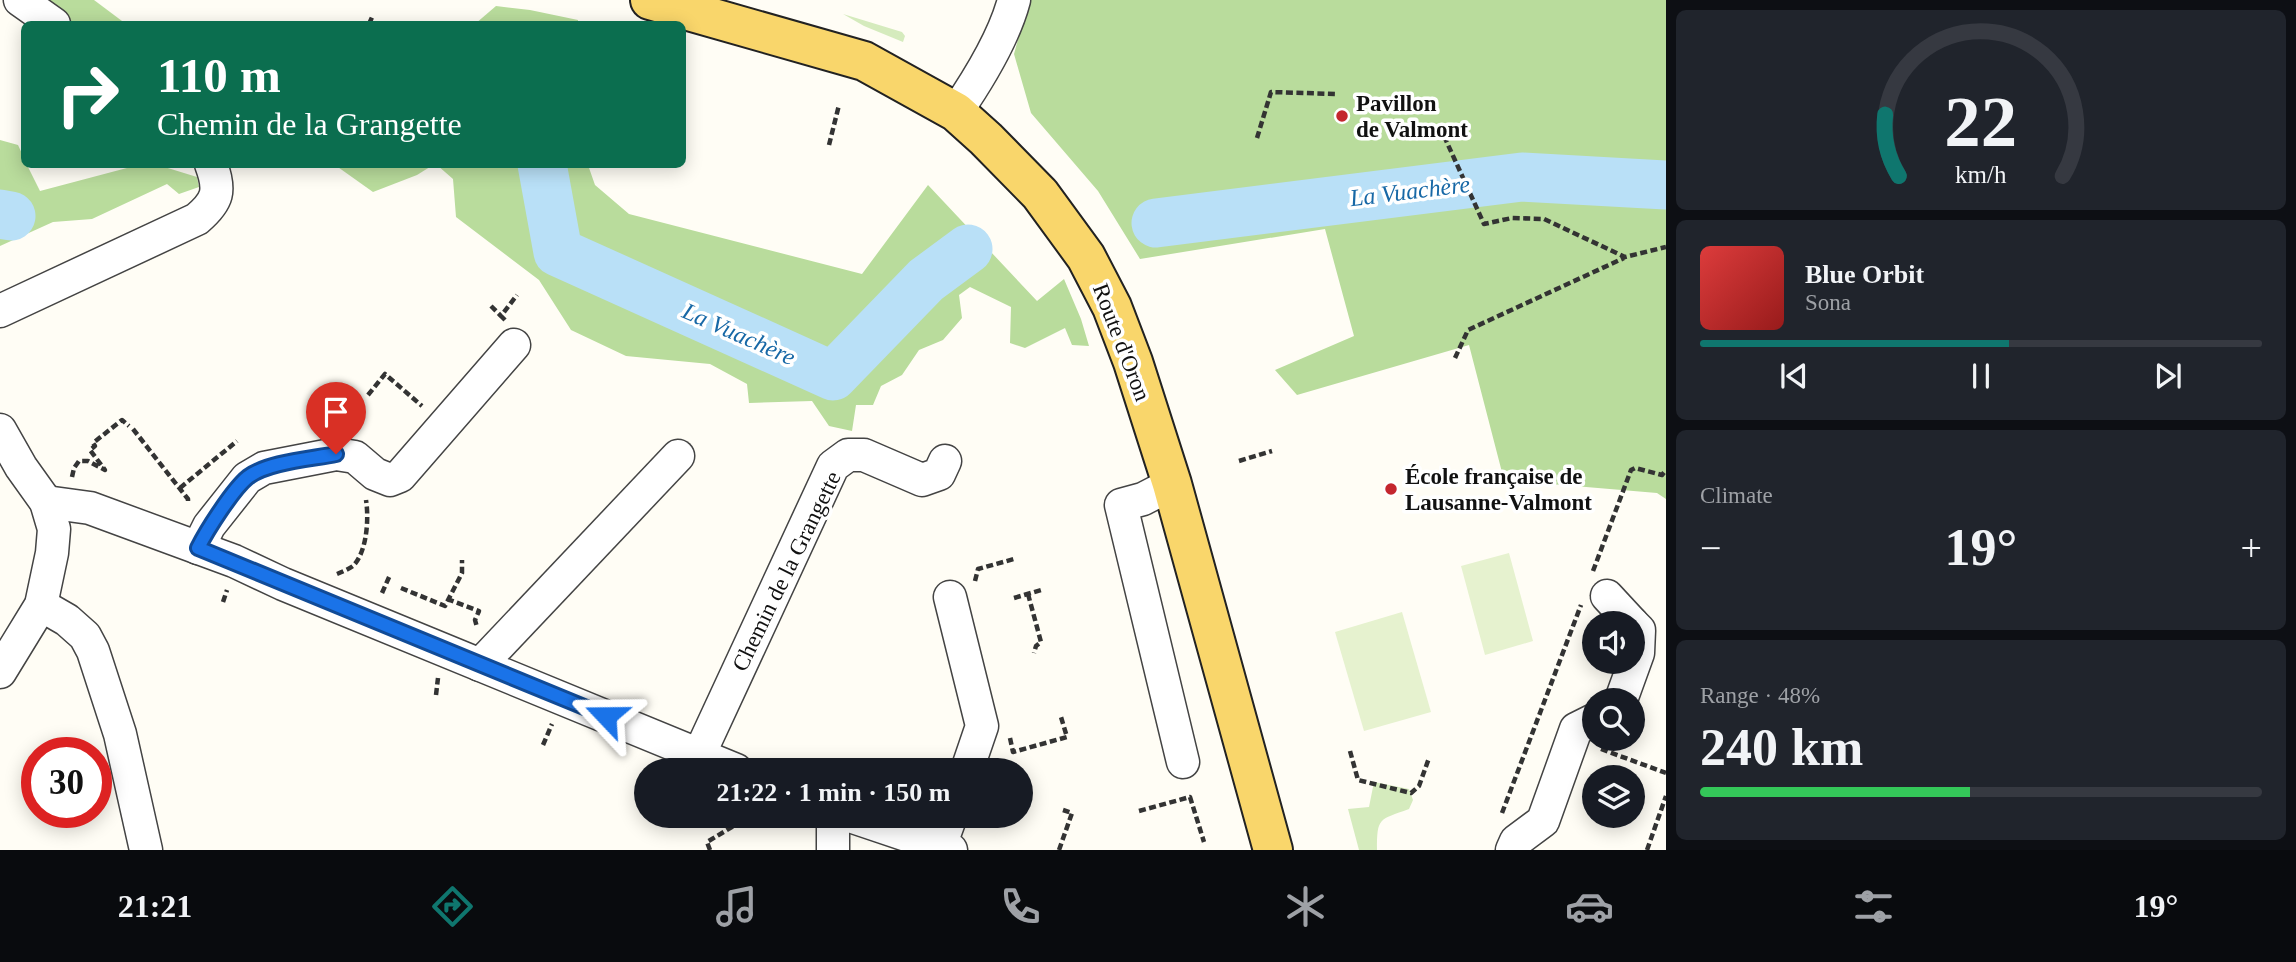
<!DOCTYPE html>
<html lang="en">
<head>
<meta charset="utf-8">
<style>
  :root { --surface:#171b24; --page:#20242c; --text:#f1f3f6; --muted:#9ea1a6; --line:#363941; --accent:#0f766e }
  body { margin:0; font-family:"Times New Roman",serif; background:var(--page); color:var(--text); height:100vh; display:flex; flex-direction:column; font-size:26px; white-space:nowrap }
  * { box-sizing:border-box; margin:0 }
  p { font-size:23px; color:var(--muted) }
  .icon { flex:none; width:38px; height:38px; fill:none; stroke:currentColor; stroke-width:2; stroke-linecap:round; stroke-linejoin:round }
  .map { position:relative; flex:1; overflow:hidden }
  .drawer { display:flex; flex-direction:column; gap:10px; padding:10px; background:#0d0f14; width:630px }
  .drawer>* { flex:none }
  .banner { position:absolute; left:21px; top:21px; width:665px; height:147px; border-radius:10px; box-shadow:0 4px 18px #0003; background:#0b6e4f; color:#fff; overflow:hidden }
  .fabs { position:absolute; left:1582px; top:611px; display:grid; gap:14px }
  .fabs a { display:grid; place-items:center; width:63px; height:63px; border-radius:50%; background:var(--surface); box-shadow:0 4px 18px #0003; font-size:35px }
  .speed { position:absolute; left:21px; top:737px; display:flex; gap:14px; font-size:35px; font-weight:700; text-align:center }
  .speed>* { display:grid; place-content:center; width:91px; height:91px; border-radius:50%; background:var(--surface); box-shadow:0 4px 18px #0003; line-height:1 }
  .speed .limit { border:10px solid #d22; background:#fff; color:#111 }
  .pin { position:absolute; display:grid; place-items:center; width:60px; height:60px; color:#fff; margin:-72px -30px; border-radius:50% 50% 50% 0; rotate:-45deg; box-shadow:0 0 7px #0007 }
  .pin .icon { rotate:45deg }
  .me { position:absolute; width:77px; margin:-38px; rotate:293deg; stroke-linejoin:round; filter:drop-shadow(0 0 5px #0008) }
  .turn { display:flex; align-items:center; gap:24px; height:147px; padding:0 21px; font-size:32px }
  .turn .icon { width:91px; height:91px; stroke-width:2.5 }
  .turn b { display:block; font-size:49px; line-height:60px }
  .big { font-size:52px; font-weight:600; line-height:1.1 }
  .drawer .card { flex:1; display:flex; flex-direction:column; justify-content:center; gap:10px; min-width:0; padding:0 24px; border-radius:10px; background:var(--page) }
  .drawer .dial { align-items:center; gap:0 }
  .dial svg { height:182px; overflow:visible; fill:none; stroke:var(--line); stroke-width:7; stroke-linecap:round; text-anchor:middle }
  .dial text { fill:var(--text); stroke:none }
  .song { display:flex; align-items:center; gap:21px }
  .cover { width:84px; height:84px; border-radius:10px; background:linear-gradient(135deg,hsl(0 70% 55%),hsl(0 70% 35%)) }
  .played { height:7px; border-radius:4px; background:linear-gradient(90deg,var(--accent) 55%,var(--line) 55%) }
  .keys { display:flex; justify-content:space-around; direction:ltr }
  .heat { display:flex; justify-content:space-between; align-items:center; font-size:38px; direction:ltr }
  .charge { height:10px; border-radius:5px; background:linear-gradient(90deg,#34c759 48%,var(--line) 0) }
  .trip { position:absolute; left:634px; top:758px; width:399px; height:70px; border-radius:35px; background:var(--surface); box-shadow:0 4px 18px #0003; font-weight:600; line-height:70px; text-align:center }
  .tab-bar { display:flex; height:112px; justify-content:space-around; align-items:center; background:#090b0e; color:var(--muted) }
  .tab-bar .icon { width:49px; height:49px }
  .tab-bar .current { color:var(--accent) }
  .tab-bar b { font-size:32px; color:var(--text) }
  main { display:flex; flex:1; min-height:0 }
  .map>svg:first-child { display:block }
  .green { fill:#d5ebbd }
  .forest { fill:#b9dc9c }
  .pitch { fill:#e6f2cf }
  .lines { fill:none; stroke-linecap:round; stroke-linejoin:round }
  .river { stroke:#b9e0f7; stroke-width:49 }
  .minor-casing { stroke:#444; stroke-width:35 }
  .major-casing { stroke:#222; stroke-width:42 }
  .path { stroke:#333; stroke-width:4.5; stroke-dasharray:7 3.5; stroke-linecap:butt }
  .minor { stroke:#fff; stroke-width:32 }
  .major { stroke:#f9d66b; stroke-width:38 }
  .route-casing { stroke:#114b97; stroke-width:18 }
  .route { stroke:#1a73e8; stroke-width:12 }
  .poi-dot { fill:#c4262e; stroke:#fff; stroke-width:2.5 }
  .labels { text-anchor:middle; stroke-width:7; stroke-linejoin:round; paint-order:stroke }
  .poi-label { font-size:23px; font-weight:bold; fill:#111; stroke:#fff; text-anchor:start }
  .street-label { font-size:23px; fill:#111; stroke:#fff }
  .water-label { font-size:24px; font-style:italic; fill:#1768a6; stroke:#fff }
</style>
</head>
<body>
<main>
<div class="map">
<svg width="1666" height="850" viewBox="0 0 1666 850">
  <rect width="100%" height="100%" fill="#fffdf5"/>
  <g class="green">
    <polygon points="843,14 902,32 905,36 903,42 864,26"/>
    <path d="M1374,782L1409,789L1413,800L1409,809C1379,820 1377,817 1377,850H1359L1348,809L1369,807Z"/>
  </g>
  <g class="forest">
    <polygon points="40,0 94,0 126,24 75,24"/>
    <polygon points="1029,0 1666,0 1666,499 1657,493 1504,480 1469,345 1297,395 1275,370 1354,336 1325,229 1140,259 1098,191 1031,113 1014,54"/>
    <polygon points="496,6 530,10 578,20 578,24 475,24"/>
    <polygon points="0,140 18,145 24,158 24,164 27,165 40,191 142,164 158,165 197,177 199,187 179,194 167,184 92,219 53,222 0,246"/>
    <polygon points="335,165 433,165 417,175 373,192"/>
    <polygon points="437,165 588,165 595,185 629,214 862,274 928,185 1037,301 1064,279 1081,319 1089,346 1072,345 1065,328 1025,348 1010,343 1011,307 970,287 959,295 962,318 943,340 919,350 902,375 881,386 873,405 856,405 852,431 829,426 812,401 749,403 747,384 710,364 626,356 571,330 539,280 456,217 453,179"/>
  </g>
  <g class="pitch">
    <polygon points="1509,553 1533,641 1485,655 1461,566"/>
    <polygon points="1402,612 1431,712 1364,731 1335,632"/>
  </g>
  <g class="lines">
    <g class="river">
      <polyline points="542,164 558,252 833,376 926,280 968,249"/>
      <polyline points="0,214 11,216"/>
      <polyline points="1156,223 1522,177 1666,185"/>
    </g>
    <g class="minor-casing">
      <g id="minor">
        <polyline points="20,0 54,24"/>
        <path d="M956,112C978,80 1004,38 1014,0"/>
        <path d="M0,311L197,219C218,201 221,191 211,164"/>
        <polyline points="0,430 21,467 46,502 54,529 52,553 41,605 0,672"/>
        <polyline points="1172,484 1143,499 1121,505 1183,762"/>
        <polyline points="46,502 90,508 234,561 283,584 736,770"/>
        <polyline points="198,548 209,526 247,478 264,468 336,454 355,457 375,474 390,480 400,476 514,345"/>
        <polyline points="1607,596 1632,623"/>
        <polyline points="950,597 982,726 967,770"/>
        <polyline points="41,605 67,620 85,636 93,651 120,734 146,850"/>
        <polyline points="480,665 678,456"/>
        <polyline points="1621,700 1638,653 1639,630 1633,624"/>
        <polyline points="699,755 833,466 848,455 864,455 922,480 939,474 945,461"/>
        <polyline points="833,816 833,850"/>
        <polyline points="850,816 951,850"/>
        <polyline points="940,846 951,816"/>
        <polyline points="1512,850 1516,841 1543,821 1576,729 1594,720"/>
      </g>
    </g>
    <g class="major-casing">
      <polyline id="major" points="650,0 864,61 956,112 986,139 1040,194 1086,257 1112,307 1133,362 1172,484 1273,850"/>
    </g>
    <g class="path">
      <polyline points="369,24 373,15"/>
      <polyline points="1444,136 1484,224 1512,218 1544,219 1625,257 1666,247"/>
      <polyline points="1257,138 1271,92 1335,94"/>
      <polyline points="829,145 839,105"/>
      <polyline points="491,306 501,316"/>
      <polyline points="505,320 501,316 517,295"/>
      <polyline points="1455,358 1468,330 1624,258"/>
      <polyline points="368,395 385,374 422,406"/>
      <polyline points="133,429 188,499 188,503"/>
      <polyline points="1239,461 1272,451"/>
      <polyline points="72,477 74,468 79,461 88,461 105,470 90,450 95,446 93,443 122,420 129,426"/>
      <polyline points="180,488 237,441"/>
      <polyline points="1593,571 1631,470 1635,468 1662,475 1666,470"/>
      <path d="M337,574C342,572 349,569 353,566C367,552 369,519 366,500"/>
      <polyline points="975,581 978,569 1014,559"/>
      <polyline points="401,588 445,606 462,573 462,560"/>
      <polyline points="382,593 390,575"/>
      <polyline points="1028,594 1041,642 1036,646 1034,653"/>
      <polyline points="1014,598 1041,590"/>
      <polyline points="447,599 479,611 475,620 477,627"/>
      <polyline points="223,602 227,590"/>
      <polyline points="436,695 438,678"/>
      <polyline points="1010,738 1013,752 1067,737 1061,717"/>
      <polyline points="543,745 552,724"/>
      <polyline points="1601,749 1666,773"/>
      <polyline points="1350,751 1358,780 1411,793 1419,786 1429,758"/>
      <polyline points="1139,811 1190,797 1204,842"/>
      <polyline points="1502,813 1581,605"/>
      <polyline points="710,850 707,842 737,824 782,816"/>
      <polyline points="1059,850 1072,813 1063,810"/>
      <polyline points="1647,850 1666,796"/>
    </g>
    <use href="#minor" class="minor"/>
    <use href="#major" class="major"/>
  </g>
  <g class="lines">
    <g class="route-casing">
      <path id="route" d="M336,454C311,459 268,462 248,477C233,489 207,530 198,548L606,716"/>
    </g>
    <use href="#route" class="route"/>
  </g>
  <g class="poi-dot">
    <circle cx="1342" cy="116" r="7"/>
    <circle cx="1391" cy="489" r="7"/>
  </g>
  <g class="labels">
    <g class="poi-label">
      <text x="1356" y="111">Pavillon<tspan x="1356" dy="26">de Valmont</tspan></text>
      <text x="1405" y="484">École française de<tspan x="1405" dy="26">Lausanne-Valmont</tspan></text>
    </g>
    <g class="street-label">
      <text transform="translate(1122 342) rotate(69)" y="8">Route d'Oron</text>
      <text transform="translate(786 571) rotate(-64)" y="8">Chemin de la Grangette</text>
    </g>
    <g class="water-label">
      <text transform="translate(1410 191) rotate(-7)" y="8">La Vuachère</text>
      <text transform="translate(739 334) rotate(24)" y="8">La Vuachère</text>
    </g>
  </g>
</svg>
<div class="fabs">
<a><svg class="icon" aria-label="sound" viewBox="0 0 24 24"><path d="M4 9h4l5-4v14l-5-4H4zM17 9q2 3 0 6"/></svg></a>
<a><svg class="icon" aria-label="search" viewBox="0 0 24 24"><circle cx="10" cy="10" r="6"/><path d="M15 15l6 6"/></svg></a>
<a><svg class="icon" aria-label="layers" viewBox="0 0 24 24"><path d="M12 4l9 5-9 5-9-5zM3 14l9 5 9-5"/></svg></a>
</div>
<div class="speed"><div class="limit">30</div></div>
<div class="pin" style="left:336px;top:454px;background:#d93025"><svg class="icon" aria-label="arrive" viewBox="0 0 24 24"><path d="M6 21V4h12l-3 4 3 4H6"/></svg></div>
<svg class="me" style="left:606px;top:716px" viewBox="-20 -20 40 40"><path d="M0-17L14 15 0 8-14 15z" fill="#1a73e8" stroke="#fff" stroke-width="4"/></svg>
<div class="trip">21:22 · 1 min · 150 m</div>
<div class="banner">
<div class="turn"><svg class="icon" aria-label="right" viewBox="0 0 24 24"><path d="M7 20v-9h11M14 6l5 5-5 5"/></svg><div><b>110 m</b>Chemin de la Grangette</div></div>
</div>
</div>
<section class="drawer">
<div class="card dial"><svg viewBox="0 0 100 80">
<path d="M14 69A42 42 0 1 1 86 69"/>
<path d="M14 69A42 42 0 0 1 8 42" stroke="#0f766e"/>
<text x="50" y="56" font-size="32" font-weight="700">22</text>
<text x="50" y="72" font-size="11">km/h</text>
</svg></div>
<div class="card">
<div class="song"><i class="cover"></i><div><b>Blue Orbit</b><p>Sona</p></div></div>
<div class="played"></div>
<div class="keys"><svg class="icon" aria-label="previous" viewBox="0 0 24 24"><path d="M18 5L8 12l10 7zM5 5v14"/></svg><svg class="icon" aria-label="pause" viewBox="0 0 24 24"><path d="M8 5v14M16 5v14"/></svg><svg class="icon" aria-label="next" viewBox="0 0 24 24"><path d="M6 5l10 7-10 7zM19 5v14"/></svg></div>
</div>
<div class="card"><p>Climate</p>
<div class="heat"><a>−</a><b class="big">19°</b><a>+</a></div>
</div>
<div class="card"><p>Range · 48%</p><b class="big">240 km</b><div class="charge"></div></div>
</section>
</main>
<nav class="tab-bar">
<b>21:21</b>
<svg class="icon current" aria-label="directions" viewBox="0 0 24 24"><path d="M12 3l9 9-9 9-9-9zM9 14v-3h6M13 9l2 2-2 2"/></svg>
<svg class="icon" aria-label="music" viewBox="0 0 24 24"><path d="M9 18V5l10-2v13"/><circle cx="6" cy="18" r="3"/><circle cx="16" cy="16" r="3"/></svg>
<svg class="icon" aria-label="phone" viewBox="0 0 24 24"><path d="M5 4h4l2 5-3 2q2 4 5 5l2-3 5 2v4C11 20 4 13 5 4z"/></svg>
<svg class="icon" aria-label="climate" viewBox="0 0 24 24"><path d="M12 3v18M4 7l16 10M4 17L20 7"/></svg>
<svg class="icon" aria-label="car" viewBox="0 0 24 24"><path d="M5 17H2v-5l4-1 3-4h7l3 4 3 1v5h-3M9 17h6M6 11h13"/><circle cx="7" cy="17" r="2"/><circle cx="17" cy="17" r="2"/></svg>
<svg class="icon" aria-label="filters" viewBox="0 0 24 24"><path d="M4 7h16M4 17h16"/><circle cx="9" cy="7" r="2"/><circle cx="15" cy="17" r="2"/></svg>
<b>19°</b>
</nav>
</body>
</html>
